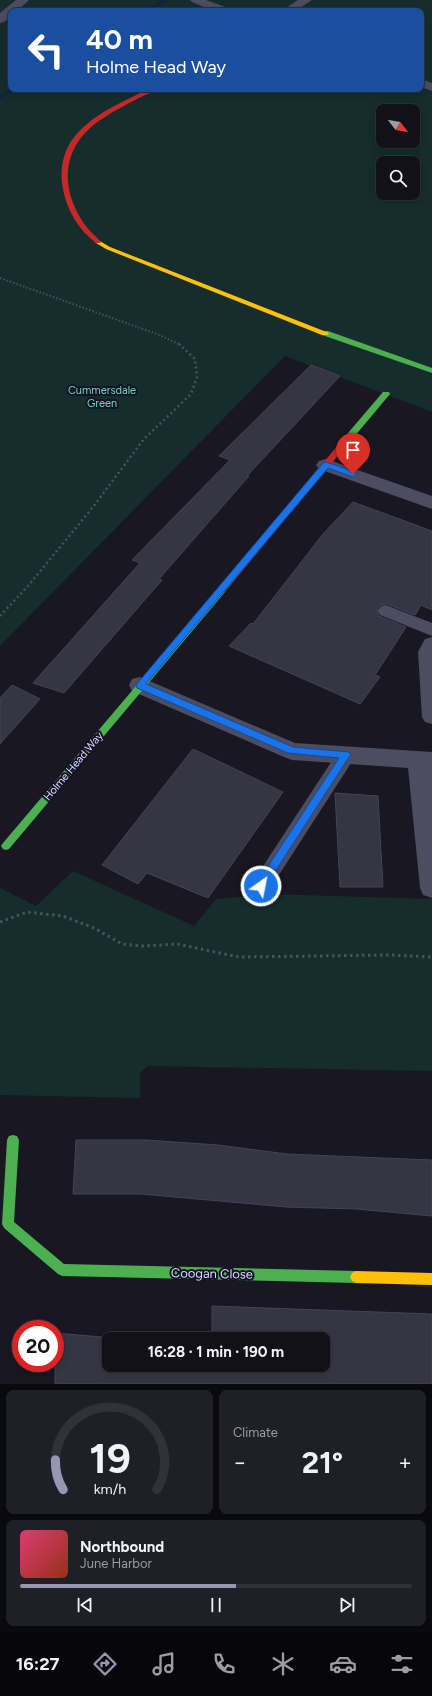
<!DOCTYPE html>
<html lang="en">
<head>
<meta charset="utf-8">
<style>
  :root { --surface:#12111a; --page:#1f1f27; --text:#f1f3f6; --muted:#9c9da2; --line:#313139; --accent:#9896b0 }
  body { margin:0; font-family:Figtree,sans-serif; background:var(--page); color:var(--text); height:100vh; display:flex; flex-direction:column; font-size:15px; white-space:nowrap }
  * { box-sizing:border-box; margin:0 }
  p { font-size:13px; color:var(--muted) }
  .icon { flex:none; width:22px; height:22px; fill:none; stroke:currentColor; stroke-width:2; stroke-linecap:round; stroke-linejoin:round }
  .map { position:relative; height:1384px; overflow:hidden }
  .panel { display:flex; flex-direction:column; gap:6px; padding:6px; background:#0a090e; flex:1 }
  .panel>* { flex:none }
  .guide { position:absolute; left:8px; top:8px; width:416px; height:84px; border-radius:8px; box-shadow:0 2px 10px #0003,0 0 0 1px var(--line); background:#1a4fa0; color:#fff; overflow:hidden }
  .needle { width:26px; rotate:121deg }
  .fabs { position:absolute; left:376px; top:104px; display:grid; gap:8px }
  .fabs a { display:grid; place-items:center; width:44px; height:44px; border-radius:8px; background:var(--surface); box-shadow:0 2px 10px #0003,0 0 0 1px var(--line); font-size:20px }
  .speed { position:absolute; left:12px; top:1320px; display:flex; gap:8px; font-size:20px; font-weight:700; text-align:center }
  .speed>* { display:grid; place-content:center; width:52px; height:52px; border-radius:50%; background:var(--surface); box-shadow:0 2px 10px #0003,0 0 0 1px var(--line); line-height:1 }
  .speed .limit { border:6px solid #d22; background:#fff; color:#111 }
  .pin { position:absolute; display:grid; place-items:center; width:34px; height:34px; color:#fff; margin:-41px -17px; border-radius:50% 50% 50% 0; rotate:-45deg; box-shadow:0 0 4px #0007 }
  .pin .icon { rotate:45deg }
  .me { position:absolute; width:44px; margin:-22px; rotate:33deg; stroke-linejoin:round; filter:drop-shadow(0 0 3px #0008) }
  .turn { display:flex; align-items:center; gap:14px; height:84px; padding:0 12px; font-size:18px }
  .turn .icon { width:52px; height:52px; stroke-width:2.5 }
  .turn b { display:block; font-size:28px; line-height:34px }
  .big { font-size:30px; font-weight:700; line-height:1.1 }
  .panel .tile { flex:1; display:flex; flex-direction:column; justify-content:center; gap:6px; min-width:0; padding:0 14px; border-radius:8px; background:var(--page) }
  .panel .dial { align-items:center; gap:0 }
  .dial svg { height:104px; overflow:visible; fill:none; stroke:var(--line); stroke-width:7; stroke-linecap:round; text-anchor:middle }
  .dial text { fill:var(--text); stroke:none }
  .song { display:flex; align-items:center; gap:12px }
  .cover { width:48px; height:48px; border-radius:6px; background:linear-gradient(135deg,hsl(340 70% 55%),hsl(10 70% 35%)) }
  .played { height:4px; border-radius:2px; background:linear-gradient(90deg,var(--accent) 55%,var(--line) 55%) }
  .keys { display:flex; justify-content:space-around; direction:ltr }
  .heat { display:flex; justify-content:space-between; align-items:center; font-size:22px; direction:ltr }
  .panel .tiles { flex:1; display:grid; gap:6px; grid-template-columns:1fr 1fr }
  .tile:last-child { grid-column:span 2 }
  .trip { position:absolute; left:102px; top:1332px; width:228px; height:40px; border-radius:8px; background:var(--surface); box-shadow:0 2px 10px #0003,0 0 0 1px var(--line); font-weight:700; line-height:40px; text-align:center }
  .tab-bar { display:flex; height:64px; justify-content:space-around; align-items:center; background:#07070a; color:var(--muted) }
  .tab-bar .icon { width:28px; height:28px }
  .tab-bar .selected { color:var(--accent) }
  .tab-bar b { font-size:18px; color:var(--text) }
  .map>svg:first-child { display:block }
  .green { fill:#152d2d; fill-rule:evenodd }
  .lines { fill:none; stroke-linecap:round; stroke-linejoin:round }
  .stream { fill:#102341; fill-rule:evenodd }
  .building { fill:#363544; stroke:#454255 }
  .path-far2 { stroke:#46525e; stroke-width:2; stroke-dasharray:1.5 2; stroke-linecap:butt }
  .path-far1 { stroke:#46525e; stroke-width:2.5; stroke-dasharray:2 3; stroke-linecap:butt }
  .path { stroke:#46525e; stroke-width:3; stroke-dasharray:2.5 3.5; stroke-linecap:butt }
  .lane { fill:#4d4d62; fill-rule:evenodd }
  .street { fill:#4d4d62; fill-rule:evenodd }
  .fast { fill:#4caf50; fill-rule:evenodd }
  .slow { fill:#ffc107; fill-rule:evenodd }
  .jam { fill:#c62828; fill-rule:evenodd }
  .route { fill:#1a73e8; stroke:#114b97 }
  .labels { text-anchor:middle; stroke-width:4; stroke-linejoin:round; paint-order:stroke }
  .park-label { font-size:11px; fill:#6bd8b9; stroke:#151227 }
  .street-label { font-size:11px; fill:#dddbfc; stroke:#151227 }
  .near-street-label { font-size:13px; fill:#dddbfc; stroke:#151227 }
</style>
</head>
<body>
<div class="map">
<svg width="432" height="1384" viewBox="0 0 432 1384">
  <rect width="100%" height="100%" fill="#181722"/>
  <g class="green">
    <path d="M0,0H432V412L285,356L0,646ZM11,11H421V89H11ZM383,111H413V141H383ZM383,163H413V193H383Z"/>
    <polygon points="73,871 194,926 216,899 269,894 432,899 432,1071 148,1066 140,1073 140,1098 0,1095 0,888 36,906"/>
  </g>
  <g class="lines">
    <g class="stream">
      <polygon points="161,0 168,0 151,11 144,11"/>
      <polygon points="11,88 17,89 0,99 0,95"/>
    </g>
  </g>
  <g class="building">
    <polygon points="311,365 340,376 247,476 249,476 159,579 162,580 64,693 33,683 140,563 132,560 230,460 219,456"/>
    <polygon points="353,502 432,531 432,610 421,605 415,615 387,604 379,606 376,611 379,616 406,627 375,675 380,677 360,704 229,646 251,623 253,624 323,534"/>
    <polygon points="12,685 40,699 0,744 0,698"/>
    <polygon points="193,749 283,792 208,898 147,873 138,884 102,865"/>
    <polygon points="335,793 378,796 383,887 340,887"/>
    <polygon points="76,1140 147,1140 218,1145 287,1154 432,1160 432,1216 356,1209 286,1207 141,1194 73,1194"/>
    <polygon points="212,1306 432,1314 432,1384 55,1384 55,1333 125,1339 125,1334 182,1339 109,1339 109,1365 323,1365 323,1339 212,1339"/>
  </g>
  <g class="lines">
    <polyline class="path-far2" points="0,278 157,334 181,345"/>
    <polyline class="path-far1" points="0,616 28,586 93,507 144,439 191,394 197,377 195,359 179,344"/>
    <polyline class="path" points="0,922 27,912 63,916 94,928 122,944 143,946 177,944 239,957 390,955 432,957"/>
    <g class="lane">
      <polygon points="16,0 29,0 17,11 11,11 11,16 4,22 0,23 0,13"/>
      <polygon points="190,0 206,0 228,8 230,11 213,11 192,2"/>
      <polygon points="298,0 312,0 295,11 281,11"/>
      <polygon points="421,79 432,83 432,91 421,87"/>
      <polygon points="386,605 432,623 432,636 380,615 377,611 380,607"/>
      <polygon points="432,637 432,724 425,722 422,717 418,652 425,639"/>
      <polygon points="346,748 353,750 356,755 353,760 268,892 261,895 254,892 250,886 254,880 339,750"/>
    </g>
    <g class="street">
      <polygon points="326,459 432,496 432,509 319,469 316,465 319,461"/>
      <polygon points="140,677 295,743 432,752 432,898 423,895 420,888 408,768 292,760 284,757 132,691 129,685 132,679"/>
    </g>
    <g class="fast">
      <polygon points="322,331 328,331 432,368 432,373 322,335"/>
      <polygon points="383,392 389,392 390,394 354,437 348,437 347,435 348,433"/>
      <polygon points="222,587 225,588 226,590 225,592 9,849 6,850 3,849 1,846 3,843 219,588"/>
      <polygon points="13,1135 17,1136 19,1140 14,1222 64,1264 356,1271 360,1273 362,1277 360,1281 356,1283 62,1276 58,1274 4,1228 2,1224 7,1140 9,1136"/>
    </g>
    <g class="slow">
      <polygon points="98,240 110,247 329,333 328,335 322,335 106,249 96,243 95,242"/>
      <polygon points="356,1271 432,1273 432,1285 356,1283 352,1281 350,1277 352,1273"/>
    </g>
    <g class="jam">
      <path d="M148,89H156C151,93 143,96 137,99C126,105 115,110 105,117C64,142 57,182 83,222C88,230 95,235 101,242L100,243H96C79,230 67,211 63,189C53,130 105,111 148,89Z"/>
      <polygon points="348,433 354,433 355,435 225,592 219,592 218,590 219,588"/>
    </g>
  </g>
  <polygon class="route" points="326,462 356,472 357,474 353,477 328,468 146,684 293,747 349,752 351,755 349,757 264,889 257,889 256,886 257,883 339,758 288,753 137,688 136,685 323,463"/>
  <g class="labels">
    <g class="park-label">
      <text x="102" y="394">Cummersdale<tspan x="102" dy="13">Green</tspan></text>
    </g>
    <g class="street-label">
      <text transform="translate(73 766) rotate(-50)" y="4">Holme Head Way</text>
    </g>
    <g class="near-street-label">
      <text transform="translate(212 1273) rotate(1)" y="5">Coogan Close</text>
    </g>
  </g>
</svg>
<div class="fabs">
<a><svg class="needle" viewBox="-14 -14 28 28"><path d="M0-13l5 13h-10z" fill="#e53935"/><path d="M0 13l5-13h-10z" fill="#9c9da2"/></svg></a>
<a><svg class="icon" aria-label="search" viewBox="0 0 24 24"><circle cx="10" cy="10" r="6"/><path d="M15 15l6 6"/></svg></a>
</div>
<div class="speed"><div class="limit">20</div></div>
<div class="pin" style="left:353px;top:474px;background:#d93025"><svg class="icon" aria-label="arrive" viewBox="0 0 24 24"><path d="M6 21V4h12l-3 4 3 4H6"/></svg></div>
<svg class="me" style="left:261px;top:886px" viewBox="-20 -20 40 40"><circle r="17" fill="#1a73e8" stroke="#fff" stroke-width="3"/><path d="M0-11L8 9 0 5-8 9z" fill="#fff"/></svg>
<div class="trip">16:28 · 1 min · 190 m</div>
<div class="guide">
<div class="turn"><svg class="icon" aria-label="left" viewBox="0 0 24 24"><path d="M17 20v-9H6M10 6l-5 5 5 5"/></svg><div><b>40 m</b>Holme Head Way</div></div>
</div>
</div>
<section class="panel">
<div class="tiles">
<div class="tile dial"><svg viewBox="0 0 100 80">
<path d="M14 69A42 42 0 1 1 86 69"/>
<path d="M14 69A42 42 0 0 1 8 46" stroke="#9896b0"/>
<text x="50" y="56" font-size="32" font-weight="700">19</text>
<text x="50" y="72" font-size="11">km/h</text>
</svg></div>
<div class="tile"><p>Climate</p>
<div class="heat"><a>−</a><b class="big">21°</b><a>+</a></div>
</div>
<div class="tile">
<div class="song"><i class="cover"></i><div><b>Northbound</b><p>June Harbor</p></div></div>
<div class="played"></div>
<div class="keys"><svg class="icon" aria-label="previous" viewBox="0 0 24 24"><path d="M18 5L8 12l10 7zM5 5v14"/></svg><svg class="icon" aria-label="pause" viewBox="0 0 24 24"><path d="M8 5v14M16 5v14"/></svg><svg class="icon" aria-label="next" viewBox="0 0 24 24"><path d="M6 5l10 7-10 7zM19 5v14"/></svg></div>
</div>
</div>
</section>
<nav class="tab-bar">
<b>16:27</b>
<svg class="icon selected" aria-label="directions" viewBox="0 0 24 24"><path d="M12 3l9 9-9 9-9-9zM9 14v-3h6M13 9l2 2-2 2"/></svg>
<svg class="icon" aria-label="music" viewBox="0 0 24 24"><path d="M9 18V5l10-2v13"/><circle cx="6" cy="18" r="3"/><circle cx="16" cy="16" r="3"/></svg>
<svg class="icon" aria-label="phone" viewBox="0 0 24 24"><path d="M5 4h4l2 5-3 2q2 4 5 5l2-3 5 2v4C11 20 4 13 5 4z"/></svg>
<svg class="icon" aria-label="climate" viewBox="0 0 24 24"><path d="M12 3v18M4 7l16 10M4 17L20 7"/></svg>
<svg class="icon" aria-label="car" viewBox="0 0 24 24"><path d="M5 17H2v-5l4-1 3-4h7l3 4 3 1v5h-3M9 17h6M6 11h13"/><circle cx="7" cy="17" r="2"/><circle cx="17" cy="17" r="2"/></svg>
<svg class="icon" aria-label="filters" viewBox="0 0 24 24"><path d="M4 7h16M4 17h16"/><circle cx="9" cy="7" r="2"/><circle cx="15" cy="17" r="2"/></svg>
</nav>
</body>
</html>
